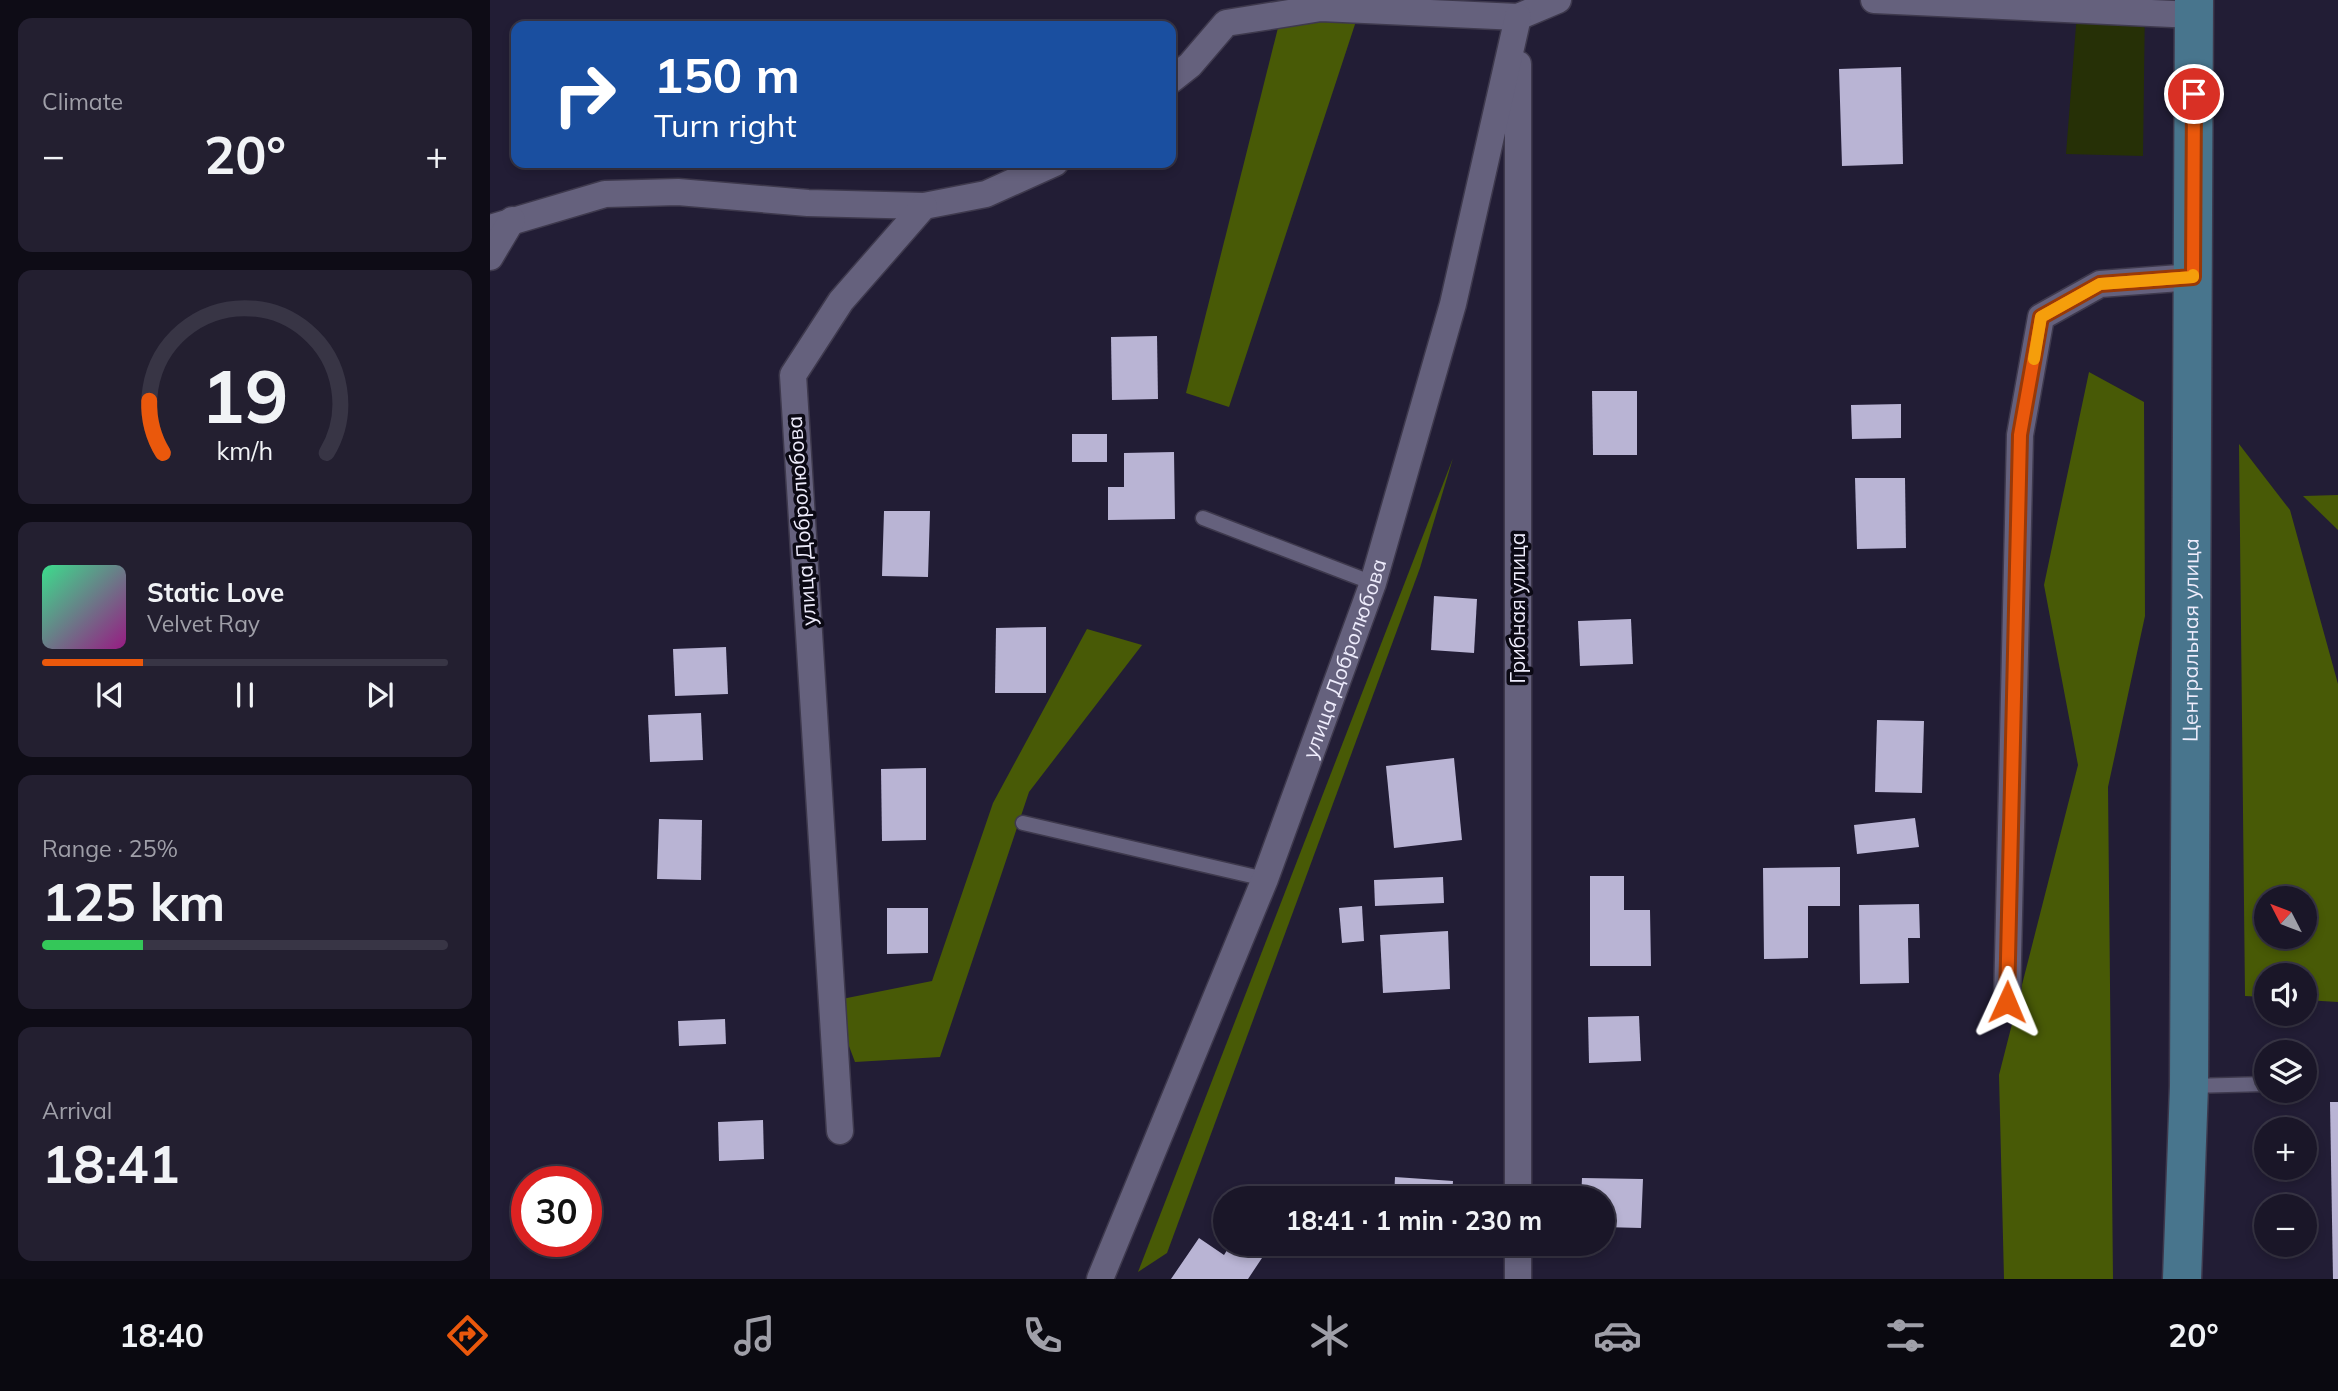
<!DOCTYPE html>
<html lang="en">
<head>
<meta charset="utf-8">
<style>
  :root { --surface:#1a1628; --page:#231f30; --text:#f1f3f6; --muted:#9f9fa8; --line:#383545; --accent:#ea580c }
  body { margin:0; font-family:Mulish,sans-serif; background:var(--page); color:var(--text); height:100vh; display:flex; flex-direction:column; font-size:26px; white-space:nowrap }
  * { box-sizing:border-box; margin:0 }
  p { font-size:23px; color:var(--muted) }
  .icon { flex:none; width:38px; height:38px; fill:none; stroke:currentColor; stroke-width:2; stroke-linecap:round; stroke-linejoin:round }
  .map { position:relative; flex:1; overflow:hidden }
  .sheet { display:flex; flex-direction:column; gap:18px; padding:18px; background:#0e0c16; width:490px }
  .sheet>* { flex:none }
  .guide { position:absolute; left:21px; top:21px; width:665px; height:147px; border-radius:14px; box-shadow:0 4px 10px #0003,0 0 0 2px var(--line); background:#1a4fa0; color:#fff; overflow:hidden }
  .needle { width:46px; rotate:312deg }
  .buttons { position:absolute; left:1764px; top:886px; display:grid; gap:14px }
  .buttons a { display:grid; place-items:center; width:63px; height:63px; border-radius:50%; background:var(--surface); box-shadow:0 4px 10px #0003,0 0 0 2px var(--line); font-size:35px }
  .speed { position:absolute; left:21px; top:1166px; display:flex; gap:14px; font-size:35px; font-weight:700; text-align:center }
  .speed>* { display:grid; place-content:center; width:91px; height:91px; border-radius:50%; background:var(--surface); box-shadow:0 4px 10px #0003,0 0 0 2px var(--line); line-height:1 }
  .speed .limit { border:10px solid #d22; background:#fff; color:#111 }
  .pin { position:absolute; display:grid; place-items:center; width:60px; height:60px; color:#fff; margin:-30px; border:4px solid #fff; border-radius:50%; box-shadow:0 2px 7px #0007 }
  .me { position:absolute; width:77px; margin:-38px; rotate:1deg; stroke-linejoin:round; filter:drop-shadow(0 0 5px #0008) }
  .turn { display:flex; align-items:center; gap:24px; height:147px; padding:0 28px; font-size:32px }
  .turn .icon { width:91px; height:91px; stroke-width:2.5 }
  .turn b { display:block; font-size:49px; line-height:60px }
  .big { font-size:52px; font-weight:700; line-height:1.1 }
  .sheet .card { flex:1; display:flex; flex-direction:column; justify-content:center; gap:10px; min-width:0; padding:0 24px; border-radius:14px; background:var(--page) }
  .sheet .dial { align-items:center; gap:0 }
  .dial svg { height:182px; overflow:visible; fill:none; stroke:var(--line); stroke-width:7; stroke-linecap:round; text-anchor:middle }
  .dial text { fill:var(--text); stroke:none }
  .song { display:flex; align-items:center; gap:21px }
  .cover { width:84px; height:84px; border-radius:10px; background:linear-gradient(135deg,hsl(150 70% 55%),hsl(310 70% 35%)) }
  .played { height:7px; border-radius:4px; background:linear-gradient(90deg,var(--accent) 25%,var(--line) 25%) }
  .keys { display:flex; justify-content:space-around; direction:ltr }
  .heat { display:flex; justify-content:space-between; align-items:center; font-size:38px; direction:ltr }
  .charge { height:10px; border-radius:5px; background:linear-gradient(90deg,#34c759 25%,var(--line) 0) }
  .trip { position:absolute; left:723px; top:1186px; width:402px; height:70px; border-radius:35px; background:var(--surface); box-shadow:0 4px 10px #0003,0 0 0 2px var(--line); font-weight:700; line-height:70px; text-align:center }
  .menu { display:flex; height:112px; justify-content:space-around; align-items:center; background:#0a0910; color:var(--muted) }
  .menu .icon { width:49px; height:49px }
  .menu .selected { color:var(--accent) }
  .menu b { font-size:32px; color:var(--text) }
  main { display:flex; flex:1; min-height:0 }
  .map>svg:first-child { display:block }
  .green { fill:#263006 }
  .forest { fill:#485a06; fill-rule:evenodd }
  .building { fill:#b9b4d4 }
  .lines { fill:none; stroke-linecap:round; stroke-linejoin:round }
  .lane-casing { stroke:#3e394d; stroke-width:17 }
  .street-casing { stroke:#3e394d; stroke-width:29 }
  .secondary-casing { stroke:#3e394d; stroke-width:41 }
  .lane { stroke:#65617d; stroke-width:14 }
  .street { stroke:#65617d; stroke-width:26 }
  .secondary { stroke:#48758d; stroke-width:38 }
  .route-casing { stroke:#983908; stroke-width:18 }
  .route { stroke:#ea580c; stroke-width:12 }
  .slow { stroke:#f59e0b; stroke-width:12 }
  .labels { text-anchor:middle; stroke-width:7; stroke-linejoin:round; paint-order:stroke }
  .street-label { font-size:21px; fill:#eeecfc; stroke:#0b0914 }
</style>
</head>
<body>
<main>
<section class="sheet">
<div class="card"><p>Climate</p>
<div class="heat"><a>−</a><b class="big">20°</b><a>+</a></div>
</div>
<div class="card dial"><svg viewBox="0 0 100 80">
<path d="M14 69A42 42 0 1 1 86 69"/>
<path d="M14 69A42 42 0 0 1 8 46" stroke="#ea580c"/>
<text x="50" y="56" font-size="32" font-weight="700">19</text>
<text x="50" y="72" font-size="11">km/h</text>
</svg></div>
<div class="card">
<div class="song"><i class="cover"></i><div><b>Static Love</b><p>Velvet Ray</p></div></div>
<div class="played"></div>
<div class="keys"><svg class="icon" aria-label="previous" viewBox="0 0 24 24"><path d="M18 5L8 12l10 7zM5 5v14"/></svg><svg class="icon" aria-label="pause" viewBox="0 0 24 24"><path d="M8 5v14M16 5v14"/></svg><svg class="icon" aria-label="next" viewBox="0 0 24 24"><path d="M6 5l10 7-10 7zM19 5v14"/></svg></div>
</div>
<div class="card"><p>Range · 25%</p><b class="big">125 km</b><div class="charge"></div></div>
<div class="card"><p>Arrival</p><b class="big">18:41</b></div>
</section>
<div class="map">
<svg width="1848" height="1279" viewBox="0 0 1848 1279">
  <rect width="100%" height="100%" fill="#221d35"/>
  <polygon class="green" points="1588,0 1655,0 1653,156 1576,154"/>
  <g class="forest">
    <polygon points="795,0 873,0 739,407 696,393"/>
    <polygon points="1599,372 1654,402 1655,616 1618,787 1623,1279 1514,1279 1509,1075 1588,765 1554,585"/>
    <path d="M1749,444L1800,510L1848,684V1002L1815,1000V975H1776V997L1755,996ZM1776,898H1815V936H1776Z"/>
    <polygon points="963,458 930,568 677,1253 648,1272"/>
    <polygon points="1848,495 1848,530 1813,496"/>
    <polygon points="597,629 652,645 539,792 450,1057 365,1062 342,1001 442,981 503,803"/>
  </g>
  <g class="building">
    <polygon points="1411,67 1413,164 1352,166 1349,69"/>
    <polygon points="667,336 668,399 622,400 621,337"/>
    <polygon points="1102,391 1147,391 1147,455 1103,455"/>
    <polygon points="1411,404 1411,438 1362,439 1361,405"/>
    <rect x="582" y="434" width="35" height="28"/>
    <polygon points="684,452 685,519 618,520 618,487 634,487 634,453"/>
    <polygon points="1365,478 1415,478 1416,548 1367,549"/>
    <polygon points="394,511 440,511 438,577 392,576"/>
    <polygon points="944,596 987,599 984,653 941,650"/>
    <polygon points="1141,619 1143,664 1090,666 1088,621"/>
    <polygon points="556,627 556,693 505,693 506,628"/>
    <polygon points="236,647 238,694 185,696 183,649"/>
    <polygon points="211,713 213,760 160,762 158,715"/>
    <polygon points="1387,720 1434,721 1432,793 1385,792"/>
    <polygon points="964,758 972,840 904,848 896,766"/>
    <polygon points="436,768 436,840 392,841 391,769"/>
    <polygon points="1425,818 1429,847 1367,854 1364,825"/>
    <polygon points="169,819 212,820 211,880 167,879"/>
    <polygon points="1350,867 1350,906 1318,906 1318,958 1274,959 1273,868"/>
    <polygon points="1100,876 1134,876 1134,910 1160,910 1161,966 1100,966"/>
    <polygon points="953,877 954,903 885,906 884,880"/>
    <polygon points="1429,904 1430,938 1418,938 1419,983 1370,984 1369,905"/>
    <polygon points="872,906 874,941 852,943 849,908"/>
    <polygon points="397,908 438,908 438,953 397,954"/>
    <polygon points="958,931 960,989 893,993 890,935"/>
    <polygon points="1149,1016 1151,1061 1099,1063 1098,1017"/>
    <polygon points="235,1019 236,1044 189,1046 188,1021"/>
    <polygon points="1840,1102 1848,1102 1848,1279 1843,1279"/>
    <polygon points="273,1120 274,1159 229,1161 228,1122"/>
    <polygon points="905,1177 963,1181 962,1199 904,1199"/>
    <polygon points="1092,1178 1153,1179 1151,1228 1113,1227 1113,1199 1091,1199"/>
    <polygon points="709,1238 734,1255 741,1244 764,1244 776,1252 758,1279 681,1279"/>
  </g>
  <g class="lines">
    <g class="lane-casing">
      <g id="lane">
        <polyline points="713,518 883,583"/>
        <polyline points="533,823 775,879"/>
        <polyline points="1700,1086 1776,1084"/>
      </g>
    </g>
    <g class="street-casing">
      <g id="street">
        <polyline points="1384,0 1704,15"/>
        <polyline points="681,80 700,65 736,23 831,8 1028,17 1068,0"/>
        <polyline points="0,228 115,194 188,192 318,203 434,206 496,194 565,163"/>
        <polyline points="0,257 22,220"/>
        <polyline points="1517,1002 1530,435 1551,317 1610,284 1703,277"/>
        <polyline points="350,1131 303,375 351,301 434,206"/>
        <polyline points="1028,1199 1028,64"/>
        <path id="s1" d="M610,1279L775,879L883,583L963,304L1028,17"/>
        <polyline points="1028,1279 1028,1244"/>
      </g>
    </g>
    <g class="secondary-casing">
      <g id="secondary">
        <path id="s2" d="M1692,1279L1699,1086L1704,0"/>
      </g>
    </g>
    <use href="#lane" class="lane"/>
    <use href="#street" class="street"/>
    <use href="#secondary" class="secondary"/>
  </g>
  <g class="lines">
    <g class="route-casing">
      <polyline id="route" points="1517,1002 1530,435 1551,317 1610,284 1703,277 1704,94"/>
    </g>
    <use href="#route" class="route"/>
    <polyline class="slow" points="1544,359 1551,317 1610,284 1703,277 1703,275"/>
  </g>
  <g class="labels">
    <g class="street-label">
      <text transform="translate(312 521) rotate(-94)" y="7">улица Добролюбова</text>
      <text transform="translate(1028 608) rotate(-90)" y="7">Грибная улица</text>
      <text dy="7" stroke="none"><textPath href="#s2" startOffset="639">Центральная улица</textPath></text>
      <text dy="7" stroke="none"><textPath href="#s1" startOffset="667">улица Добролюбова</textPath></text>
    </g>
  </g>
</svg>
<div class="buttons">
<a><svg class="needle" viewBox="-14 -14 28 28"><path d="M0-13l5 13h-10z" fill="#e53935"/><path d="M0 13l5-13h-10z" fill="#9f9fa8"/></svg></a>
<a><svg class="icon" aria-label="sound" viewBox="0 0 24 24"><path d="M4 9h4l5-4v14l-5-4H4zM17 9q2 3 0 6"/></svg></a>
<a><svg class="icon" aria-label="layers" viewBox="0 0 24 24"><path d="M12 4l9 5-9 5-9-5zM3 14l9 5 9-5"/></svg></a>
<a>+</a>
<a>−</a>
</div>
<div class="speed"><div class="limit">30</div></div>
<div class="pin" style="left:1704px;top:94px;background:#d93025"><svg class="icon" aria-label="arrive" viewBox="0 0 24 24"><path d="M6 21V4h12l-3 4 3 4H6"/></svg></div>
<svg class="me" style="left:1517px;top:1002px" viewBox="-20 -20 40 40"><path d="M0-17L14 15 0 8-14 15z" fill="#ea580c" stroke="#fff" stroke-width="4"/></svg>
<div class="trip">18:41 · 1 min · 230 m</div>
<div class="guide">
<div class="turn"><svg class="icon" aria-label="right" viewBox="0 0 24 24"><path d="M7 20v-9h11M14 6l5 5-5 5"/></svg><div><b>150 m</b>Turn right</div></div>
</div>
</div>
</main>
<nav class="menu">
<b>18:40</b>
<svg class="icon selected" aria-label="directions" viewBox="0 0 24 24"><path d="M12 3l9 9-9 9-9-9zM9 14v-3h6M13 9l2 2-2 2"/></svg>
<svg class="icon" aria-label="music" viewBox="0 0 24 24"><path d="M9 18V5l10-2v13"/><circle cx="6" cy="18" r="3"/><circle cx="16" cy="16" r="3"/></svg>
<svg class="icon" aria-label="phone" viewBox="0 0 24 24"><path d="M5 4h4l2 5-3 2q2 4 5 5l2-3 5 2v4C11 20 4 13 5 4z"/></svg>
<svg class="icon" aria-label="climate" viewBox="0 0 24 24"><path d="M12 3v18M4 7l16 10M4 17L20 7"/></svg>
<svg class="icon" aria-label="car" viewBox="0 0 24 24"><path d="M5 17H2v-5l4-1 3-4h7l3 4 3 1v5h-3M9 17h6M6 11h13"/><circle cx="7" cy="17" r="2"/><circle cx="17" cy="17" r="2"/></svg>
<svg class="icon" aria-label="filters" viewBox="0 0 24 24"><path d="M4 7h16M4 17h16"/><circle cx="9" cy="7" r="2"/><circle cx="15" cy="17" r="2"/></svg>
<b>20°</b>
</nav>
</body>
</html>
